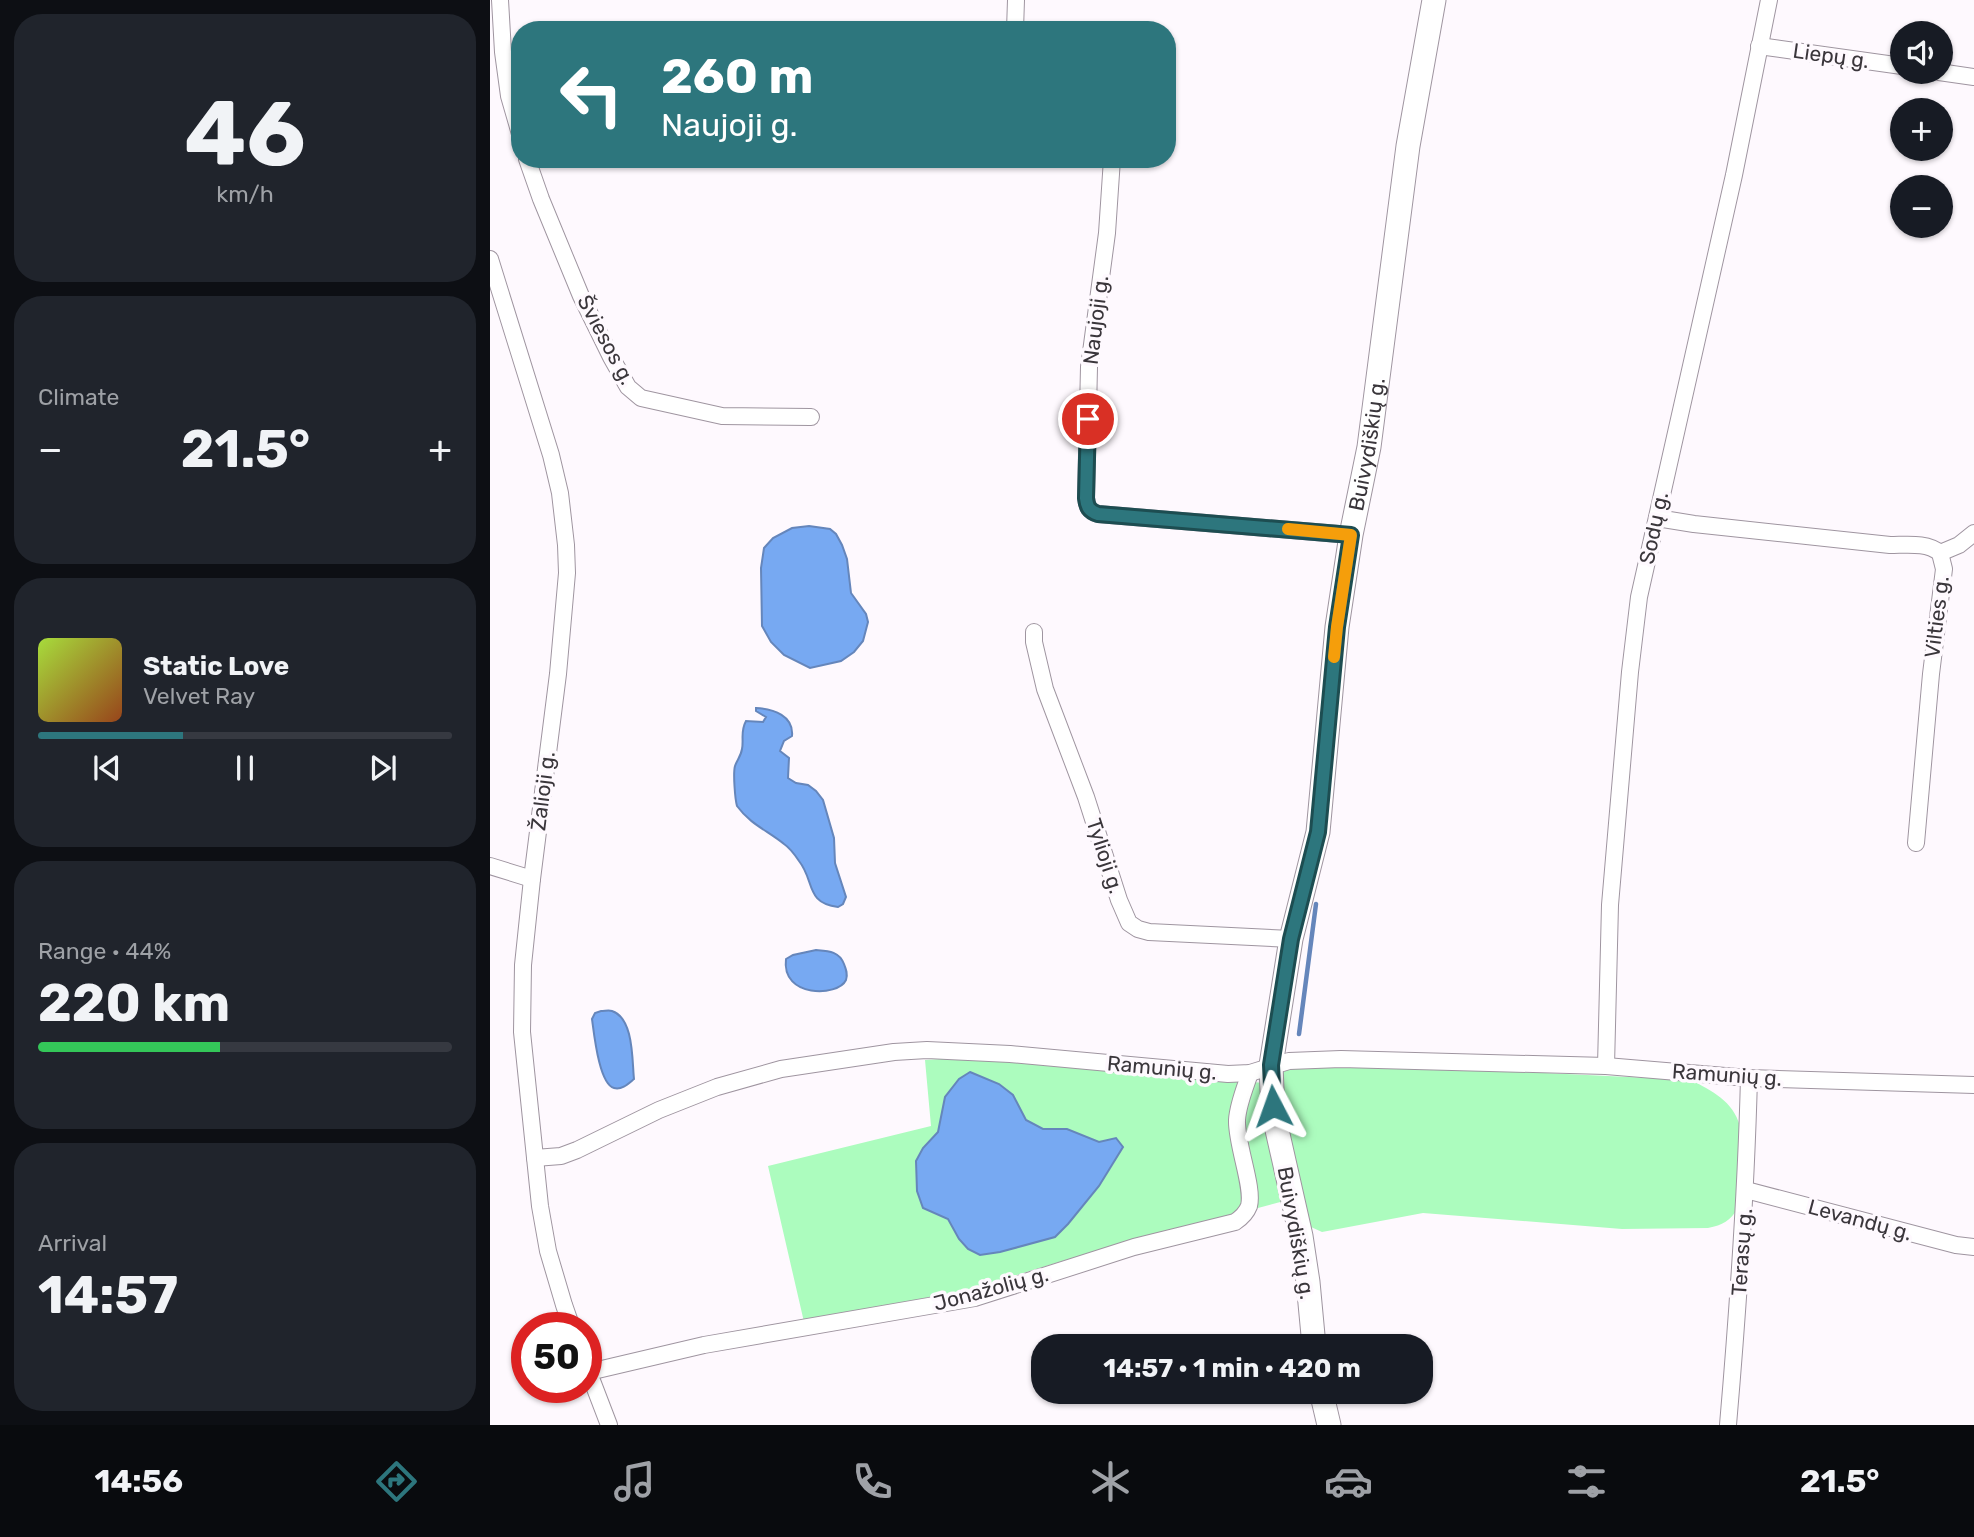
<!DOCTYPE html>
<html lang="en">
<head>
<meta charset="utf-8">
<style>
  :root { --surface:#171b24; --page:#20242c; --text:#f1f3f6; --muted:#9ea1a6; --line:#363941; --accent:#2d767d }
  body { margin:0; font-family:Rubik,sans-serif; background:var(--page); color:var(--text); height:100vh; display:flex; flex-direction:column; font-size:26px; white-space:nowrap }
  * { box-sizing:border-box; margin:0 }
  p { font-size:23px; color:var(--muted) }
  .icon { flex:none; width:38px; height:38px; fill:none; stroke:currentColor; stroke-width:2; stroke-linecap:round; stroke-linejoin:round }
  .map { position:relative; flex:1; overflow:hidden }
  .sheet { display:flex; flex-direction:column; gap:14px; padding:14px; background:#0d0f14; width:490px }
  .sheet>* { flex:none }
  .hud { position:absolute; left:21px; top:21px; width:665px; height:147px; border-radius:28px; box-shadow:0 2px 5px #0004; background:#2d767d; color:#fff; overflow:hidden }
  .tools { position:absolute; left:1400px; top:21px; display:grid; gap:14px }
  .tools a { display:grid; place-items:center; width:63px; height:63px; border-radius:50%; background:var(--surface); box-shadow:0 2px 5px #0004; font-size:35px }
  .speed { position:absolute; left:21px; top:1312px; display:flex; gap:14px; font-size:35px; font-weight:700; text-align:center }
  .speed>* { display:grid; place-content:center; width:91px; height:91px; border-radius:50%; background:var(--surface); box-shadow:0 2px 5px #0004; line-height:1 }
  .speed .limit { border:10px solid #d22; background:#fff; color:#111 }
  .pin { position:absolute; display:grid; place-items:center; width:60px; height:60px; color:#fff; margin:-30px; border:4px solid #fff; border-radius:50%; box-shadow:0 2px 7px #0007 }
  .me { position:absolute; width:77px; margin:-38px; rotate:356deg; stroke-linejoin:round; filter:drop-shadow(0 0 5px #0008) }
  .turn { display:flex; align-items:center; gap:24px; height:147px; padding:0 35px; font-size:32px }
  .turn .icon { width:91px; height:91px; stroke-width:2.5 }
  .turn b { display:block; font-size:49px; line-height:60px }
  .big { font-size:52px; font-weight:700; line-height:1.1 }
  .sheet .tile { flex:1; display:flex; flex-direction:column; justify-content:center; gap:10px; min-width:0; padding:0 24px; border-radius:28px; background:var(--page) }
  .sheet .dial { align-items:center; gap:0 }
  .dial b { font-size:91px; line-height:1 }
  .song { display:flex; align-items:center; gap:21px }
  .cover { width:84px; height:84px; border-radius:10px; background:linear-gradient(135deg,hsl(80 70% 55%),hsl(20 70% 35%)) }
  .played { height:7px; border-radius:4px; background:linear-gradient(90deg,var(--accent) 35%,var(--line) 35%) }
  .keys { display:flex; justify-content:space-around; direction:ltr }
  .heat { display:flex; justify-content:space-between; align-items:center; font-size:38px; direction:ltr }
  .charge { height:10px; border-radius:5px; background:linear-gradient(90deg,#34c759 44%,var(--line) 0) }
  .trip { position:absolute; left:541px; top:1334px; width:402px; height:70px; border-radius:28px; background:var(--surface); box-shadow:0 2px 5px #0004; font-weight:700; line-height:70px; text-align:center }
  .dock { display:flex; height:112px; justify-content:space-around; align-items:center; background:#090b0e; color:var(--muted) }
  .dock .icon { width:49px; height:49px }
  .dock .on { color:var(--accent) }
  .dock b { font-size:32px; color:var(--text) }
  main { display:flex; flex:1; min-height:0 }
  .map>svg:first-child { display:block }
  .green { fill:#acfcbe; fill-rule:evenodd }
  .water { fill:#77a9f2; stroke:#6586bb; stroke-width:2 }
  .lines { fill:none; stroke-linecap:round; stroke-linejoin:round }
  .stream { stroke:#6586bb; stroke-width:4.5 }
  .minor-casing { stroke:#9f95a0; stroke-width:18 }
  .secondary-casing { stroke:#9f95a0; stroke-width:25 }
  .minor { stroke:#fff; stroke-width:16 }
  .secondary { stroke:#fff; stroke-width:23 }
  .route-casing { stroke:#1d4d51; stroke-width:18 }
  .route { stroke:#2d767d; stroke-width:12 }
  .slow { stroke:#f59e0b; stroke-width:12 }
  .labels { text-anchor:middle; stroke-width:7; stroke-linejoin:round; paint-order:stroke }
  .street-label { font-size:21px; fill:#3a363b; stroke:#fef9fe }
</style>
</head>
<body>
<main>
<section class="sheet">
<div class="tile dial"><b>46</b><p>km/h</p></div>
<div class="tile"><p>Climate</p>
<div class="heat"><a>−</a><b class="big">21.5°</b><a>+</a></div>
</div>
<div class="tile">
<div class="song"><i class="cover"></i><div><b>Static Love</b><p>Velvet Ray</p></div></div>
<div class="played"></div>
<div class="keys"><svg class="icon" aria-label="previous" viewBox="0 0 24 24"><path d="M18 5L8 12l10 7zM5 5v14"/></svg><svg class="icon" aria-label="pause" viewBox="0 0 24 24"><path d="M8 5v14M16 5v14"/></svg><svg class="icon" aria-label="next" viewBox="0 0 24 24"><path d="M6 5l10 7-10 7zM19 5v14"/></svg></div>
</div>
<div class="tile"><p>Range · 44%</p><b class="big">220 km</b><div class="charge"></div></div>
<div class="tile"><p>Arrival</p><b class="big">14:57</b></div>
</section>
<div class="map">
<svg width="1484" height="1425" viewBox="0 0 1484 1425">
  <rect width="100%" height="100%" fill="#fef9fe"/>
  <g class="green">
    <path d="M469,1058L521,1061L774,1083L794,1201L589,1256L481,1289L314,1322L278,1166L441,1126L435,1060ZM523,1095L536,1120L553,1129H577L609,1142L626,1138L624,1163L609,1186L578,1224L565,1237L510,1252L490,1255L469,1239L458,1219L433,1208V1148L448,1132L455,1097Z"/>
    <path d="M807,1067L970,1069L1201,1080C1222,1091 1243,1101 1250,1126L1248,1208C1240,1221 1233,1225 1218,1228L1132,1229L933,1213L832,1232L821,1227L815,1219L789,1083V1075L798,1069Z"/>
  </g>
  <g class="water">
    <polygon points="319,526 340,529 346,534 352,545 357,559 361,593 376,614 378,622 373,641 364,652 351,661 320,668 294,655 281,642 272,626 271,568 274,548 283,538 302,528"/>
    <path d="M266,708C284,709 304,716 302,736L294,741L290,751L299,758L298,778L306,783L318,785L326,791L333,800L344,838L345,863L356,897L353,904L348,907C315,903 325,881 309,861C305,855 300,848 294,844C278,831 260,824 247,806C245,799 243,773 245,766C247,760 251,756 252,749C254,739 250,732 256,721L273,722L276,717L266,711Z"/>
    <path d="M326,950C338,951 349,951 354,964C356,969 358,974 356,980C348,997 291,998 296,959L303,955Z"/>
    <path d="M111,1011C115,1011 119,1010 122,1011C144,1018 142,1061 144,1079C138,1084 132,1090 124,1088C109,1084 104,1033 102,1019L105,1013Z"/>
    <polygon points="480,1072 509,1084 523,1095 536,1120 553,1129 577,1129 609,1142 626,1138 633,1147 609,1186 578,1224 565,1237 510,1252 490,1255 478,1249 469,1239 458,1219 433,1208 427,1191 426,1161 433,1148 448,1132 455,1097 469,1079"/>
  </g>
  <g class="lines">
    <polyline class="stream" points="809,1034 826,904"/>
    <g class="minor-casing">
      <g id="minor">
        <polyline points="10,0 13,52 19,96 30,134"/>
        <polyline points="525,30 526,0"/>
        <polyline points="1269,46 1412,66"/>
        <polyline points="1449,72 1484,77"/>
        <polyline points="37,159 51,199 91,296 121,357 138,387 151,398 232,416 321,417"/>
        <path d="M622,159L617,233L599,367L596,498C597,507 599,511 608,514L861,535"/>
        <polyline points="0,259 61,455 70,493 76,545 77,573 68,674 42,879 33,965 32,1032 50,1206 58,1251 74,1305 82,1328"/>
        <path d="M1167,518L1204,524L1400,545C1417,545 1437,542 1450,553L1454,569L1441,674L1426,843"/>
        <polyline points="1450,553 1469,545 1484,533"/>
        <polyline points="544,632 544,642 555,689 596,797 629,900 639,923 648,929 659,932 801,939"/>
        <polyline points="0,866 42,879"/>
        <polyline points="1116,1066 1120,905 1140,672 1149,597 1244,175 1279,0"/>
        <polyline points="45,1158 71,1156 87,1150 169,1110 227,1087 291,1069 404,1052 437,1050 520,1054 738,1074 760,1073 799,1061 851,1059 1116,1066 1259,1078 1484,1085"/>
        <polyline points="1256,1190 1466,1245 1484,1247"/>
        <polyline points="96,1365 119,1425"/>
        <path d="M99,1372L214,1345L485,1298L644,1247L745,1222C751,1218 756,1214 759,1206C764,1187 746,1144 747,1120C748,1104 755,1088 760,1073"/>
        <path d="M1238,1425C1248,1309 1256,1194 1259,1078"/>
      </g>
    </g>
    <g class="secondary-casing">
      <g id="secondary">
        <path id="s1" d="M824,1346L818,1282L811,1236L785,1121L782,1090L781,1065L801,939L828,832L847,627L861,535L879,447L918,146L944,0"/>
        <polyline points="831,1391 839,1425"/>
      </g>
    </g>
    <use href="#minor" class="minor"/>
    <use href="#secondary" class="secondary"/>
  </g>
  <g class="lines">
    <g class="route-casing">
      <path id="route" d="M598,419L596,498C597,507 599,511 608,514L861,535L847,627L828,832L801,939L781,1065L783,1106"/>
    </g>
    <use href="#route" class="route"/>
    <polyline class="slow" points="798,529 861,535 847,627 844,657"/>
  </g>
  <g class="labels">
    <g class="street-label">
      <text transform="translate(1341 56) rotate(8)" y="7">Liepų g.</text>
      <text transform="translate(606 320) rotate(-83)" y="7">Naujoji g.</text>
      <text transform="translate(116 340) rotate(62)" y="7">Šviesos g.</text>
      <text dy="7" stroke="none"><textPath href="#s1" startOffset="914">Buivydiškių g.</textPath></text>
      <text transform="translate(1164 528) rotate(-78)" y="7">Sodų g.</text>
      <text transform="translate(1447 617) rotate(-83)" y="7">Vilties g.</text>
      <text transform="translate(53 791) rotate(-83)" y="7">Žalioji g.</text>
      <text transform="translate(615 856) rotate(72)" y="7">Tylioji g.</text>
      <text transform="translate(672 1068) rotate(5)" y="7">Ramunių g.</text>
      <text transform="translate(1237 1075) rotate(4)" y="7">Ramunių g.</text>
      <text transform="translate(1370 1220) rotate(15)" y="7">Levandų g.</text>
      <text transform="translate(806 1233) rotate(80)" y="7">Buivydiškių g.</text>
      <text transform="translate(1252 1252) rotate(-86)" y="7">Terasų g.</text>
      <text transform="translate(501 1289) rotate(-15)" y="7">Jonažolių g.</text>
    </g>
  </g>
</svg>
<div class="tools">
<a><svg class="icon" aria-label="sound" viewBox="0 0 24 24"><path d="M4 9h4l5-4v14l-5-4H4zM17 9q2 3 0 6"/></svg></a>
<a>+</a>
<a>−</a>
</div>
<div class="speed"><div class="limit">50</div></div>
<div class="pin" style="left:598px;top:419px;background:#d93025"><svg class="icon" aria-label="arrive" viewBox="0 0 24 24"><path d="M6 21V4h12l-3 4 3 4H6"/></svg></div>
<svg class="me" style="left:783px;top:1106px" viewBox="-20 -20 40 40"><path d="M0-17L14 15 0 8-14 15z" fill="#2d767d" stroke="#fff" stroke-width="4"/></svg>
<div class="trip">14:57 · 1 min · 420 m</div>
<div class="hud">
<div class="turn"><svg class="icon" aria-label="left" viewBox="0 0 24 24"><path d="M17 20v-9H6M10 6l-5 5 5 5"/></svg><div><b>260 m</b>Naujoji g.</div></div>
</div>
</div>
</main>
<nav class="dock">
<b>14:56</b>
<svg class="icon on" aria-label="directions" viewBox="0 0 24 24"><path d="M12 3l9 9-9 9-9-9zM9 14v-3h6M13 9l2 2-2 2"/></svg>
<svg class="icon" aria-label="music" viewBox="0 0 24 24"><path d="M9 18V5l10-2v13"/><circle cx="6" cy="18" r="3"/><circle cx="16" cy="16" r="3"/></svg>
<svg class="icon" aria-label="phone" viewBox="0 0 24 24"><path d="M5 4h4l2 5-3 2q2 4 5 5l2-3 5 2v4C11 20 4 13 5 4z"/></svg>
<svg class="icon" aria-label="climate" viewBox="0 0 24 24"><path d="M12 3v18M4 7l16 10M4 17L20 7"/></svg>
<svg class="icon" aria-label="car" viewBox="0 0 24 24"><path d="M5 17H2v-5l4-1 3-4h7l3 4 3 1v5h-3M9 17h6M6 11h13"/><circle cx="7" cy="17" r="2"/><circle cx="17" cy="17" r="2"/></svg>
<svg class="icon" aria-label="filters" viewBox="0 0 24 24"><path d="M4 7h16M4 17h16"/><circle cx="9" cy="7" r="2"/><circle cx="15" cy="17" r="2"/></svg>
<b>21.5°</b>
</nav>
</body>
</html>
